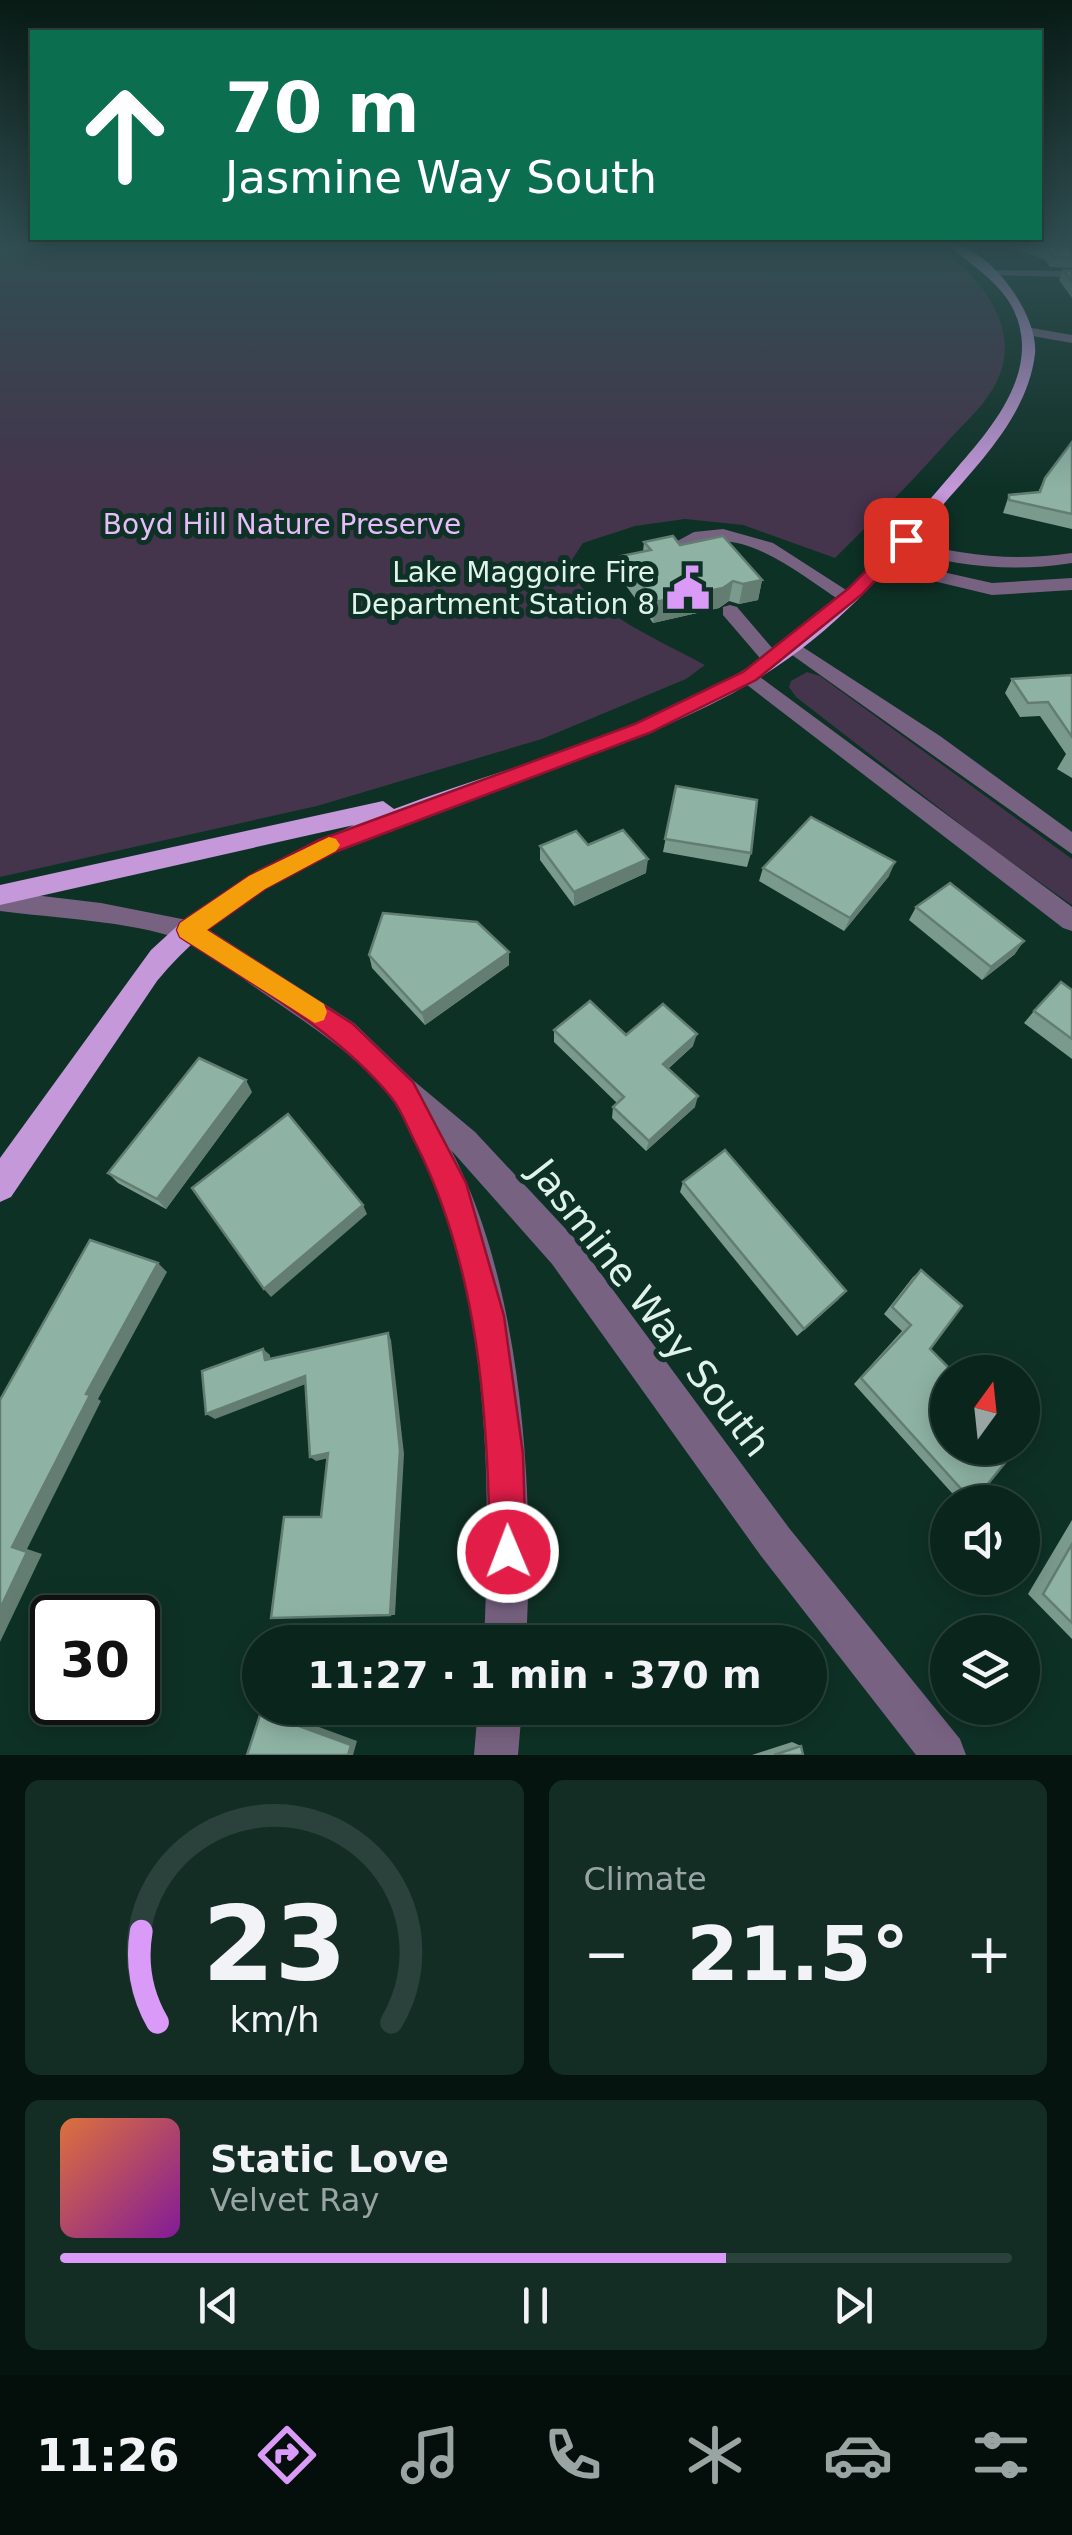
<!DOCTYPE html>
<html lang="en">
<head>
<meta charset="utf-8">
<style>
  :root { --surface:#0a251c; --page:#132d25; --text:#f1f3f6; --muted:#99a5a3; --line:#2a423b; --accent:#da9af7 }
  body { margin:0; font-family:"DejaVu Sans",sans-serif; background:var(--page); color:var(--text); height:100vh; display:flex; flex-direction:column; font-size:38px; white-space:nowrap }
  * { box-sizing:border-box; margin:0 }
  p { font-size:32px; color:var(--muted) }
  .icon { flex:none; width:55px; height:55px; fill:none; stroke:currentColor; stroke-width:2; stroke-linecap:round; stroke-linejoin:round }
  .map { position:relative; height:1755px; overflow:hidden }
  .details { display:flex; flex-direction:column; gap:25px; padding:25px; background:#06140f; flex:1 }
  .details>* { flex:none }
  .hud { position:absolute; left:30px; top:30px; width:1012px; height:210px; border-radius:0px; box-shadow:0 5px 25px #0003,0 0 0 2px var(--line); background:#0b6e4f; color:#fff; overflow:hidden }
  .needle { width:65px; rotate:15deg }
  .tools { position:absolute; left:930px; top:1355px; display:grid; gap:20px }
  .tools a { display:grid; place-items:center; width:110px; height:110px; border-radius:50%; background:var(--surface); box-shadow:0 5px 25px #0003,0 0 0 2px var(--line); font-size:50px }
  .speed { position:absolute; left:30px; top:1595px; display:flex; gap:20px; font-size:50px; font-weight:700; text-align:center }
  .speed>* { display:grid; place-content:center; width:130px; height:130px; border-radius:50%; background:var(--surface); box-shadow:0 5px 25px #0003,0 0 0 2px var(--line); line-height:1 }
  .speed .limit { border:5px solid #111; border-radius:15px; background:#fff; color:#111 }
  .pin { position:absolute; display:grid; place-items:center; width:85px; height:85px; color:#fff; margin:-42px; border-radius:20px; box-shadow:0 5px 15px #0006 }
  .me { position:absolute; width:110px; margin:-55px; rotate:359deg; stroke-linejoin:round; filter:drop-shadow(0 0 8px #0008) }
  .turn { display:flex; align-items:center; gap:35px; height:210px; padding:0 30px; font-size:45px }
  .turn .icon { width:130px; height:130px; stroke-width:2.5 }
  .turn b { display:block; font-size:70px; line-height:85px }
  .big { font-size:75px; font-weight:800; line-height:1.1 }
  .details .widget { flex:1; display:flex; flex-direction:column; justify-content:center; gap:15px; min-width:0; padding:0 35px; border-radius:15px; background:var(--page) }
  .details .dial { align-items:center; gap:0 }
  .dial svg { height:260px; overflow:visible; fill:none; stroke:var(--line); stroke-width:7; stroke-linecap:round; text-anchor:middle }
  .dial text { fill:var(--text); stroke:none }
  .song { display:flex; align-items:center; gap:30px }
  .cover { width:120px; height:120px; border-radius:15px; background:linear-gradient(135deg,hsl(20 70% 55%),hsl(290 70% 35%)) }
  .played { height:10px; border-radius:5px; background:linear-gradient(90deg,var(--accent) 70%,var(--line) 70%) }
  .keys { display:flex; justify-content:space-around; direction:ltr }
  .heat { display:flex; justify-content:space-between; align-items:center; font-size:55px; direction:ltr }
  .details .tiles { flex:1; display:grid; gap:25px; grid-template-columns:1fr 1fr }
  .widget:last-child { grid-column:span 2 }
  .trip { position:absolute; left:242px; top:1625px; width:585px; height:100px; border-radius:50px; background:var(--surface); box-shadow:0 5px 25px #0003,0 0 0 2px var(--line); font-weight:800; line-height:100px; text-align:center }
  .menu { display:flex; height:160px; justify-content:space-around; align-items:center; background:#040f0b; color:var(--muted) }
  .menu .icon { width:70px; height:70px }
  .menu .active { color:var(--accent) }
  .menu b { font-size:45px; color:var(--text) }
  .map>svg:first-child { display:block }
  .green { fill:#44344c }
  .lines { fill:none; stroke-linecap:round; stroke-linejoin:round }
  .minor { fill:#786282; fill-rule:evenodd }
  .major { fill:#c598da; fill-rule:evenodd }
  .wall { fill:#7a9a8d }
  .shaded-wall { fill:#637d73 }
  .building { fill:#8eb3a4; stroke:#637d73; stroke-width:2.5 }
  .route { fill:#e11d48; stroke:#92132f; stroke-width:2.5 }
  .slow { fill:#f59e0b }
  .labels { text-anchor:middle; stroke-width:10; stroke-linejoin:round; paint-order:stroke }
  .far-park-label { font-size:28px; fill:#e6bdf9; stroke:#0e3126 }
  .far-poi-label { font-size:28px; fill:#e0f3eb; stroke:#0e3126; text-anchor:end }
  .near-street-label { font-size:38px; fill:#e0f3eb; stroke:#0e3126 }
</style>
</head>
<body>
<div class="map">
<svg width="1072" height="1755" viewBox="0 0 1072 1755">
  <rect width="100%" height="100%" fill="#0e3126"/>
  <g class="green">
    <path d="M0,244H933C984,277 1031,337 988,396C977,413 960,427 947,442C911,483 873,520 835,558L743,525L685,519L635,526L583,543L569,564C580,608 666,643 705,665L686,679L542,739L317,806L0,877Z"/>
    <polygon points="807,672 820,676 1072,859 1072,905 991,848 796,697 789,687 791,681"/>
  </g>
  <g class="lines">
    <g class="minor">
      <polygon points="991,270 1072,271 1072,277 987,275"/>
      <polygon points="1026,327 1072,335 1072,343 1021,334 1020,331"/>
      <path d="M723,529L773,543L857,597L848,603L841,601C797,573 744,524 689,547L693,555L684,560L678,559L670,545L694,532Z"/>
      <path d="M903,540C962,555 1011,562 1072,553V563C1009,573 957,566 897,549V541Z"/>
      <polygon points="885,559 992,583 1072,578 1072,590 992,595 879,568 879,560"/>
      <polygon points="730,605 737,607 779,656 779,664 765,664 723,615 723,607"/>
      <polygon points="792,640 940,736 1072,832 1072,854 785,650 785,642"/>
      <polygon points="749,669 1072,907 1072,931 1063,928 742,681 739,676 742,671"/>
      <path d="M0,891L101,903L197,922L354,1023L414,1081L475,1132L576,1240L789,1528L960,1739L966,1755H916L761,1556L552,1264L451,1150C522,1284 535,1492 526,1642H484C492,1467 490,1258 395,1104C370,1064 308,1024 269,997C243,980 207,949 180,939C129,921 54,918 0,911Z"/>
      <polygon points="478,1708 522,1708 518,1755 474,1755"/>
    </g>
    <path class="major" d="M948,244C988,244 1039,315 1035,354C1028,414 980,462 942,506C887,572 829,637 754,681C568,792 301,808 157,981L11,1197L0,1202V1158L151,950L187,917L258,870L354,825L0,905V885L383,801L394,809C521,762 661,729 773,651C844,602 900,534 956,469C990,430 1036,377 1018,321C1007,285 973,268 948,244Z"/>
  </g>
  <g class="wall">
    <polygon points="1001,244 1072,244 1072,268 1050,267 1044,259"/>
    <polygon points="1063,270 1072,270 1072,298 1059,280"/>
    <polygon points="1072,442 1072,529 1003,513 1009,495 1038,492 1045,478"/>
    <polygon points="644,542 680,545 762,580 758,600 739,604 729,601 719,608 653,623 619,576 621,556 643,552"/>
    <polygon points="1072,677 1072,778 1057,769 1066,754 1040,716 1020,717 1005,693 1012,679"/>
    <polygon points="676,786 751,853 747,867 663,852"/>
    <polygon points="588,845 646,873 574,906 540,860 540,846"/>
    <polygon points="763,868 889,876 844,931 759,881"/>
    <polygon points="916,907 1015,954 982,980 909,920"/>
    <polygon points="369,955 509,965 425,1025 372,968"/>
    <polygon points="1072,990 1072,1059 1024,1023 1034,1011"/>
    <polygon points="554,1030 626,1035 693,1046 668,1069 695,1107 646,1151 612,1118 613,1107 617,1103 554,1042"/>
    <polygon points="252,1092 166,1209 118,1183 108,1173"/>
    <polygon points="683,1182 839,1299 797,1336 680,1192"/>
    <polygon points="921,1270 930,1349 973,1502 960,1502 854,1384 902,1331 884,1314 913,1277"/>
    <polygon points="1072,1520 1072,1639 1028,1594"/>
    <polygon points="792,1742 801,1746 803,1755 752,1755"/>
  </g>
  <g class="shaded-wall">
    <polygon points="762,580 758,600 739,604 743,584"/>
    <polygon points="733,581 729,601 719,608 653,623 655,602"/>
    <polygon points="648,859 646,873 574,906 574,892"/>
    <polygon points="895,862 889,876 844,931 850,918"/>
    <polygon points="1024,941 1015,954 982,980 991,967"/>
    <polygon points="509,952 509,965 425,1025 422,1013"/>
    <polygon points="697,1034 693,1046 660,1075 663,1064"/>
    <polygon points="246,1080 252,1092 166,1209 157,1199"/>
    <polygon points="698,1096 695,1107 646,1151 649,1141"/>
    <polygon points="363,1205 367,1214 271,1297 264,1289"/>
    <polygon points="158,1263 167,1272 98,1399 101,1401 27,1549 42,1554 0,1642 0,1609 12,1547 86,1394"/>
    <polygon points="388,1333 391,1340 404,1454 395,1615 390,1615"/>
    <polygon points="263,1349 270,1355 271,1367 265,1360"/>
    <polygon points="305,1376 311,1382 215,1419 206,1414"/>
    <polygon points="328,1453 333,1457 316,1461 310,1457"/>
    <polygon points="270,1709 357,1741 353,1755 348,1755 261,1712"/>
  </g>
  <g class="building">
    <polygon points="1032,244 1072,244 1072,258 1054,257 1048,250"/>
    <polygon points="1063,270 1072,270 1072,282"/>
    <polygon points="1072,442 1072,514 1009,500 1009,495 1040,492 1045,478"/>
    <polygon points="673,536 680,545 723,536 762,580 743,584 733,581 723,588 655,602 621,556 651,550 644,542"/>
    <polygon points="1071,675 1072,677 1072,737 1048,702 1028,703 1012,679"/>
    <polygon points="676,786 757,800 751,853 665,839"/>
    <polygon points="811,817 895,862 850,918 763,868"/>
    <polygon points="623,830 648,859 574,892 540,846 576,831 588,845"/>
    <polygon points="950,883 1024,941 991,967 916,907"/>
    <polygon points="383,913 477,922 509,952 422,1013 369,955"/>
    <polygon points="1061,982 1072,990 1072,1039 1034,1011"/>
    <polygon points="590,1001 626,1035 663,1004 697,1034 663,1064 698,1096 649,1141 613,1107 624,1097 554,1030"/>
    <polygon points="199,1058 246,1080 157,1199 108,1173"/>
    <polygon points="288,1114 363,1205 264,1289 192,1188"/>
    <polygon points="725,1150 846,1291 804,1329 683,1182"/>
    <polygon points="90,1240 158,1263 86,1394 90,1395 12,1547 27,1552 0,1609 0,1400"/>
    <polygon points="921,1270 962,1306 930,1349 953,1372 948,1372 948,1448 1017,1448 973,1502 861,1378 911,1325 892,1307"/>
    <polygon points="388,1333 400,1450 390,1615 271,1618 284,1517 321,1517 328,1453 310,1457 305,1376 206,1414 202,1371 263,1349 265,1360"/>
    <polygon points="1072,1544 1072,1623 1043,1594"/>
    <polygon points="261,1712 351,1745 348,1755 247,1755"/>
    <polygon points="801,1746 803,1755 774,1755"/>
  </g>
  <linearGradient id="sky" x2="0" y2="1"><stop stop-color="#081b15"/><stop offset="0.5" stop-color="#304e52"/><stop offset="1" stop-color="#304e52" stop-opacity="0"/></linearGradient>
  <rect width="1072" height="490" fill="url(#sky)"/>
  <path class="route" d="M901,536L914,540L861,595L756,680L649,733L335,852L265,889L207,930L353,1024L413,1082L466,1183L504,1316L523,1454L526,1552L521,1564L508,1570L495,1564L490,1552C488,1413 479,1269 416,1144C408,1129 402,1110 391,1097C335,1029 253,985 180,937L177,930L180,923L249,876L319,840L635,724L743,672L849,588Z"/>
  <polygon class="slow" points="329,837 336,839 340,845 336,851 265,889 207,930 324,1004 327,1012 324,1020 315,1023 180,937 177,930 180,923 249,876"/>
  <defs>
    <g id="civic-bare" transform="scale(3.45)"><path d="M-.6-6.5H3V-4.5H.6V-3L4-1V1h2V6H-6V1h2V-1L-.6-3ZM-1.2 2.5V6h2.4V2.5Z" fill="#da9af7" stroke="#0e3126" stroke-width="2.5" paint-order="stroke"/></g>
  </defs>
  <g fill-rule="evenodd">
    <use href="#civic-bare" x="688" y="588"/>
  </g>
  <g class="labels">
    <g class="far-park-label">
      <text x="282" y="534">Boyd Hill Nature Preserve</text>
    </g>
    <g class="far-poi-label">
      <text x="655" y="582">Lake Maggoire Fire<tspan x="655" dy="32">Department Station 8</tspan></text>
    </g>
    <g class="near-street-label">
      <text transform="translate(650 1308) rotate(52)" y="13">Jasmine Way South</text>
    </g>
  </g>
</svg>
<div class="tools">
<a><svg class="needle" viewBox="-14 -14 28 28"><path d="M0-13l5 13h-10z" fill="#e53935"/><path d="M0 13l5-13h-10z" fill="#99a5a3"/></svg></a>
<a><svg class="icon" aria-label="sound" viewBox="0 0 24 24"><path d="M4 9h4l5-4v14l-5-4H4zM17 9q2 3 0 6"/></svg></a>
<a><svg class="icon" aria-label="layers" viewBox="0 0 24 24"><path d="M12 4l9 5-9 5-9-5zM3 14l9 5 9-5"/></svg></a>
</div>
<div class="speed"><div class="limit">30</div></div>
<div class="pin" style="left:906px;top:540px;background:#d93025"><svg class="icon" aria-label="arrive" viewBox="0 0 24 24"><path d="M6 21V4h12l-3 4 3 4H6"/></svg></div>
<svg class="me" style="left:508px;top:1552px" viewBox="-20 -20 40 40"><circle r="17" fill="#e11d48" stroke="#fff" stroke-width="3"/><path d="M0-11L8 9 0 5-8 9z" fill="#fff"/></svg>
<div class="trip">11:27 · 1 min · 370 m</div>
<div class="hud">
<div class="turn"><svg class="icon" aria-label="ahead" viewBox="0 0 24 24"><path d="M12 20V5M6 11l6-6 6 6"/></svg><div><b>70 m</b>Jasmine Way South</div></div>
</div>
</div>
<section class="details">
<div class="tiles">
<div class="widget dial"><svg viewBox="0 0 100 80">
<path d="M14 69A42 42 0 1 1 86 69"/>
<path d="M14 69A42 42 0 0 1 9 41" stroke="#da9af7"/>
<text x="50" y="56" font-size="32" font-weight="700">23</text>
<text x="50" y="72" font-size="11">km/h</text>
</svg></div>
<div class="widget"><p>Climate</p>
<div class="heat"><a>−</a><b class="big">21.5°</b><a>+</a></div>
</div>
<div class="widget">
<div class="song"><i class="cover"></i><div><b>Static Love</b><p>Velvet Ray</p></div></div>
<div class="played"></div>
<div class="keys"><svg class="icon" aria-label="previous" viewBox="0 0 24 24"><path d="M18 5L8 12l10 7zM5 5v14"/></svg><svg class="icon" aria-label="pause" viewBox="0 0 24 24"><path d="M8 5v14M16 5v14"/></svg><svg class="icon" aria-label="next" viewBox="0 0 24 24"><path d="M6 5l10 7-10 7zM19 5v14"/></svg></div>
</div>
</div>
</section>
<nav class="menu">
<b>11:26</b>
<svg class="icon active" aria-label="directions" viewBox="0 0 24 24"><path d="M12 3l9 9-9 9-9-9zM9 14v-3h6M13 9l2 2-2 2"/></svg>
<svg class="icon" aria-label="music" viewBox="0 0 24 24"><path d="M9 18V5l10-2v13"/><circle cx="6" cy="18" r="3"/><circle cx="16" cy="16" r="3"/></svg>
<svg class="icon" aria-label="phone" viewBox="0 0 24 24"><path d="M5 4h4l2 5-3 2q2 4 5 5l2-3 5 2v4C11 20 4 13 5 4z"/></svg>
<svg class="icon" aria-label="climate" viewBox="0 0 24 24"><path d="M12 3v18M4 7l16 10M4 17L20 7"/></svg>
<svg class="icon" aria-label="car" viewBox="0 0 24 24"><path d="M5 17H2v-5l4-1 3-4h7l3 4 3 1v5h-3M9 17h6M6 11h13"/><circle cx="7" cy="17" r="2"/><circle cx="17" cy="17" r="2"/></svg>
<svg class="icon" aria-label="filters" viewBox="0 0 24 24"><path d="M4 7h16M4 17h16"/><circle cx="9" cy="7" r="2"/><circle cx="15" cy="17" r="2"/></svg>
</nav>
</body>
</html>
